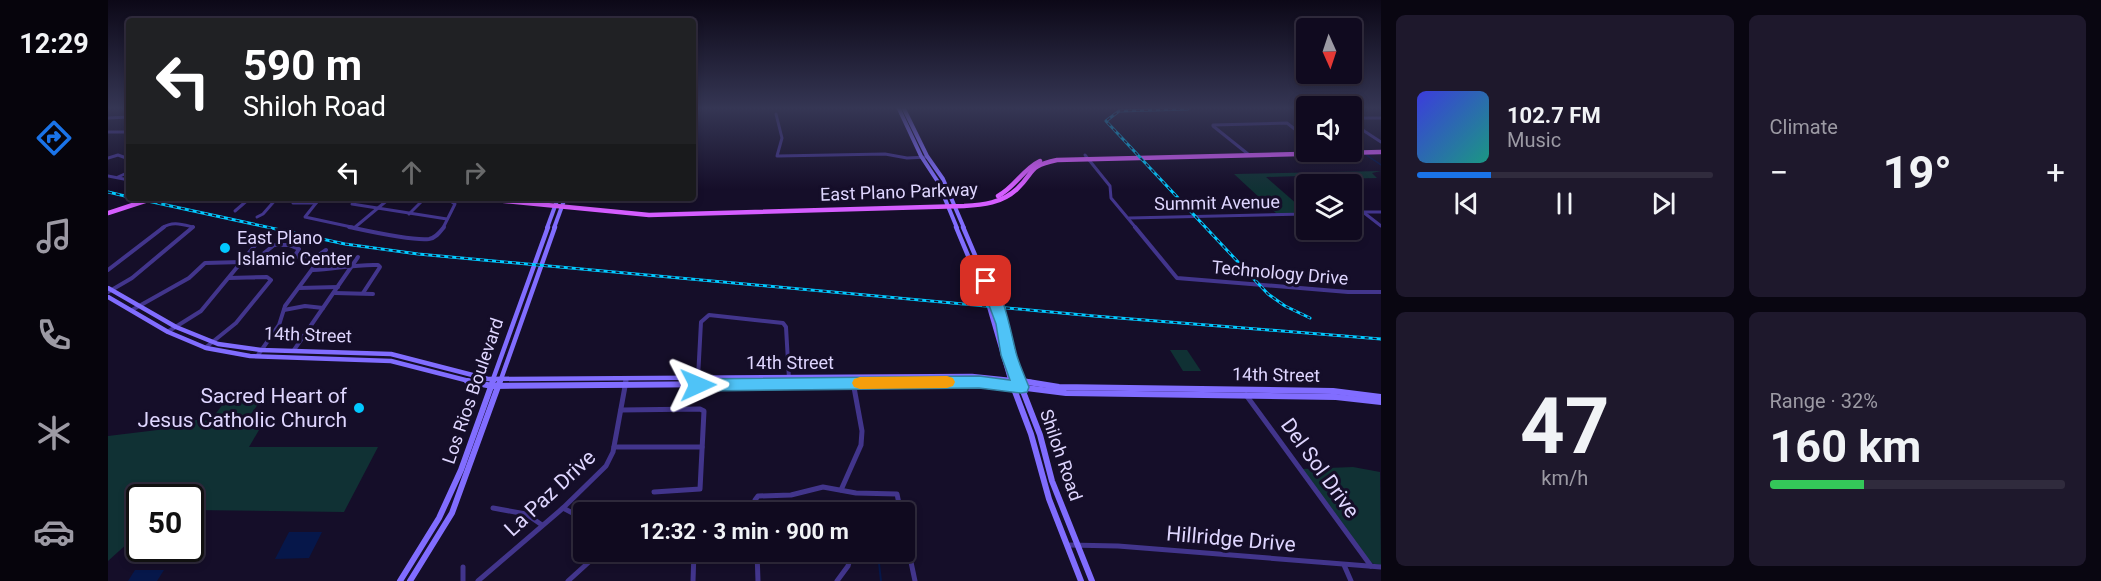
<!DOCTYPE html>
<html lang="en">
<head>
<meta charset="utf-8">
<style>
  :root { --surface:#100a1f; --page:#1e182c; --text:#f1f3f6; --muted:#9c9aa4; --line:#302b3d; --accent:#1a73e8 }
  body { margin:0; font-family:Roboto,sans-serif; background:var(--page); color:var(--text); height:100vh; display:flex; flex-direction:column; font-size:22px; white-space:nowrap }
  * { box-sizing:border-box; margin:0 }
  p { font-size:20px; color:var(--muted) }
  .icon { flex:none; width:33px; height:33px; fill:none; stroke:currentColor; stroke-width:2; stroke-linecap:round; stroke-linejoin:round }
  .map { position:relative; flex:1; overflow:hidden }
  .side { display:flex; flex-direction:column; gap:15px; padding:15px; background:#090611; width:720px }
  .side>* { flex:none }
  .guide { position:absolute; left:18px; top:18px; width:570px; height:183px; border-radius:6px; box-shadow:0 3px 9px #0003,0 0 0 2px var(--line); background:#202124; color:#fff; overflow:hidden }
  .needle { width:39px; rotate:177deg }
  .tools { position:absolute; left:1188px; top:18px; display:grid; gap:12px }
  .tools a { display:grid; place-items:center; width:66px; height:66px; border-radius:6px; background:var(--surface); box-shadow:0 3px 9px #0003,0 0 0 2px var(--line); font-size:30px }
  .speed { position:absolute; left:18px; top:484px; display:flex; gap:12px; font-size:30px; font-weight:700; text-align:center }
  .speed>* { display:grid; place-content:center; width:78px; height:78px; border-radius:50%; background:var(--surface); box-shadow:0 3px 9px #0003,0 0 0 2px var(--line); line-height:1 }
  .speed .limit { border:3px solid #111; border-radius:9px; background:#fff; color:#111 }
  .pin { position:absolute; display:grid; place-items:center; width:51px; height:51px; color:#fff; margin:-26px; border-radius:12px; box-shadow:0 3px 9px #0006 }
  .me { position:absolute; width:66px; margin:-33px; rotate:89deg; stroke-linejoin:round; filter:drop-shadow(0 0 4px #0008) }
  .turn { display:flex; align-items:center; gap:21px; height:126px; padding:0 18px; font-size:27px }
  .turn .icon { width:78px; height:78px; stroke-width:2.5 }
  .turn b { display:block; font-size:42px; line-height:51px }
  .lanes { display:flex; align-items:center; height:57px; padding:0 18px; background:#0003; justify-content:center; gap:30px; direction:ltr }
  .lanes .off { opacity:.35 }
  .big { font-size:45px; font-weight:700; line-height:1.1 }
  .side .card { flex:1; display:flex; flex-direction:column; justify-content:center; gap:9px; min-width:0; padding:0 21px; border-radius:9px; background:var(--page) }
  .side .dial { align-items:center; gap:0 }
  .dial b { font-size:78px; line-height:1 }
  .song { display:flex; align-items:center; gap:18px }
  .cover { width:72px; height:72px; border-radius:9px; background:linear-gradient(135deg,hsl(240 70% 55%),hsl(170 70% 35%)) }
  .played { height:6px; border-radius:3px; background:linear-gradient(90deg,var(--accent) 25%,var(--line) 25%) }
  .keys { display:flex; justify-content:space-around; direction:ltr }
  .heat { display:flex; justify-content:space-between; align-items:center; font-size:33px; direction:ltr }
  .charge { height:9px; border-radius:4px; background:linear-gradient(90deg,#34c759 32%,var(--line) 0) }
  .side .tiles { flex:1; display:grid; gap:15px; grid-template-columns:repeat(2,1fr) }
  .trip { position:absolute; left:465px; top:502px; width:342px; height:60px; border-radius:6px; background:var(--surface); box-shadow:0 3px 9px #0003,0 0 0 2px var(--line); font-weight:700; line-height:60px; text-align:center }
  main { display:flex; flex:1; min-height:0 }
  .tab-bar { display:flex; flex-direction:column; width:108px; justify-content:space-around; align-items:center; background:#06040c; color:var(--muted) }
  .tab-bar .icon { width:42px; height:42px }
  .tab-bar .selected { color:var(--accent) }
  .tab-bar b { font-size:27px; color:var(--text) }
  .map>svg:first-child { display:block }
  .green { fill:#103134 }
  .water { fill:#06174a }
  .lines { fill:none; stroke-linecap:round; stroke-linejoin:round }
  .stream-far1 { stroke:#06174a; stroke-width:1.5 }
  .stream { stroke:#06174a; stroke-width:2 }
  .street-far2 { stroke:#42358c; stroke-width:3 }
  .street-far1 { stroke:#42358c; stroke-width:4 }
  .street { stroke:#42358c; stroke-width:5 }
  .secondary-far2 { stroke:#816dff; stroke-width:4 }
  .secondary-far1 { stroke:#816dff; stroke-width:4.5 }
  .secondary { stroke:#816dff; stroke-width:6 }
  .primary { stroke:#d55dff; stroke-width:4.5 }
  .rail-casing { stroke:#02c9ff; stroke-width:3 }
  .rail { stroke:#150e29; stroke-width:1.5; stroke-dasharray:4; stroke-linecap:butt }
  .route { fill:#4fc3f7; stroke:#337fa1; stroke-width:1.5 }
  .slow { fill:#f59e0b }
  .poi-dot { fill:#02c9ff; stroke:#150e29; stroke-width:2 }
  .labels { text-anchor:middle; stroke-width:6; stroke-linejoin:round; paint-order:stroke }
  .street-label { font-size:18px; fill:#dfd6ff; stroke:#150e29 }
  .poi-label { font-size:18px; fill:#dfd6ff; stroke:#150e29; text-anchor:start }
  .near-poi-label { font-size:21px; fill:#dfd6ff; stroke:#150e29; text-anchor:end }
  .near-street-label { font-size:21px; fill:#dfd6ff; stroke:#150e29 }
</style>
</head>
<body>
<main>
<nav class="tab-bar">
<b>12:29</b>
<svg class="icon selected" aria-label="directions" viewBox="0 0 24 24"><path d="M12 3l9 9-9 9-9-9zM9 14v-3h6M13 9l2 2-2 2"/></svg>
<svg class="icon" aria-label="music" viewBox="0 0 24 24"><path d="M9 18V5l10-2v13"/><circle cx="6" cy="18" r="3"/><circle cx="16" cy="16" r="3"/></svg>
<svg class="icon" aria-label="phone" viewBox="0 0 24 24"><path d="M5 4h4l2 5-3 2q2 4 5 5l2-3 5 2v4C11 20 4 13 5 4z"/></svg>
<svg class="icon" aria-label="climate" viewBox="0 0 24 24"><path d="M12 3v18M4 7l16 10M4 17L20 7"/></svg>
<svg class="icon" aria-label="car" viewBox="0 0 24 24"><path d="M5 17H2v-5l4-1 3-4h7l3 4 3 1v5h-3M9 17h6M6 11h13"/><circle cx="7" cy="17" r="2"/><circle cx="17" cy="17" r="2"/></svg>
</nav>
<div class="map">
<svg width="1273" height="581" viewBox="0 0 1273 581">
  <rect width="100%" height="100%" fill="#150e29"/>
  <g class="green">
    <polygon points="1273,171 1264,173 1269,178 1227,179 1222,175 1158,177 1198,212 1169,214 1126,174"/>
    <polygon points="1062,350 1079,350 1093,371 1075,371"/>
    <polygon points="125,391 159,392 134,426 151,430 141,447 270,447 236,512 83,510 82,498 32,498 31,533 0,561 0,436 66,428 76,419 102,421"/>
    <polygon points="1245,467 1272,472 1273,565 1266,564 1261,561 1194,469"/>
  </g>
  <g class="water">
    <polygon points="181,532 214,532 201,558 167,559"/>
    <polygon points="27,570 56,570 49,581 20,581"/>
  </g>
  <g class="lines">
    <g class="stream-far1">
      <polyline points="907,109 941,109"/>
      <polyline points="1188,109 1198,114"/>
      <polyline points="1244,145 1248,148"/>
      <polyline points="1257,154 1273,165"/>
    </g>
    <polyline class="stream" points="770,554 773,581"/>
    <g class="street-far2">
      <polyline points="668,114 674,138 669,156 777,154 799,158 820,157"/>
      <polyline points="0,118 21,117"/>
      <polyline points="1244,118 1273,118"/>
      <polyline points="1244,123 1273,142"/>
      <polyline points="1105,125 1179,123 1198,138"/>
      <polyline points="1105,126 1140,154"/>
      <polyline points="0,132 21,132"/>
      <polyline points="977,155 1002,186 1003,198 1028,228"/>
      <polyline points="0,158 10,155 21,159"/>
      <polyline points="0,176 21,180"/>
      <polyline points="10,177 21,172"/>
      <polyline points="188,198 185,203 208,203"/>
      <polyline points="212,198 197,217 248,228"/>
      <polyline points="248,198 244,204 339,219"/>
      <polyline points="80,201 90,198"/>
      <polyline points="127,211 142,198"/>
      <polyline points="1244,212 1273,212"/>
      <polyline points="1255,212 1273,226"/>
      <polyline points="301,214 317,198"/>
      <polyline points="149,217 155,214 169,198"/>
      <polyline points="1021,218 1198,214"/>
      <path d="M54,228C64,221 73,224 85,227L83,228"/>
      <polyline points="246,228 282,198"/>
      <polyline points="335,228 347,204 344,202"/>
    </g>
    <g class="street-far1">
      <path d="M241,227C260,231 303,241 321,239C328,238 332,232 336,227"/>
      <polyline points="1027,227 1069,278 1240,292 1273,292"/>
      <polygon points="166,245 181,245 191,249 186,257 167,258 155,254"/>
      <polyline points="208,257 218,250"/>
      <polyline points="0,270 56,227"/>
      <path d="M205,270C227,269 248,264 270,265L272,267L255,293"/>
      <polyline points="191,288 230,287"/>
      <polyline points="0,292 24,278 85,227"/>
      <polyline points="227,293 265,294"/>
      <polyline points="24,310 81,278 97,263 134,262"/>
      <polyline points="176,310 197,306 215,308"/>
      <polyline points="61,331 93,311 154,237"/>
      <polyline points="97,348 128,323 163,280 159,277 121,278"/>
      <polyline points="186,350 250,257"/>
      <polyline points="150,355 171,325 177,306 211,260 198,256 186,257"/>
      <polyline points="590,378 593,322 601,315 675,323 678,327 681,379"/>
      <polyline points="517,382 518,379"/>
    </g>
    <g class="street">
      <polyline points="1138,395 1263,566"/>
      <polyline points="513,410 592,409 596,411 592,489 546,492"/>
      <polyline points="506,447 594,447"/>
      <polyline points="733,490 753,445 754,431 745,382"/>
      <polyline points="385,508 418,514 434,525"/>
      <polyline points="455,508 476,519"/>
      <polyline points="647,513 647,500 650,496 683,495 715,487 748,493 789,494 793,513"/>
      <polyline points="796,529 807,581"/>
      <polyline points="960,545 1010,546 1273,567"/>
      <polyline points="649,552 650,581"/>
      <polyline points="1236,565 1243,581"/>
      <polyline points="355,567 355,581"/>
      <polyline points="370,581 455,508 498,466 505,452 518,381"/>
      <polyline points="460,581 492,552"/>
      <polyline points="585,581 586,552"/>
      <polyline points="729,581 740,566 744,552"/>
    </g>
    <g class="secondary-far2">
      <polyline points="791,109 813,156 830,182 849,228"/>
      <polyline points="796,109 819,156 835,179 856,228"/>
      <polyline points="439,228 450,198"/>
      <polyline points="446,228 457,198"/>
    </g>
    <g class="secondary-far1">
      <polyline points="848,227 881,306 903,382"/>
      <polyline points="855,227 896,323 904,364 911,382"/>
      <polyline points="0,288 68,327 110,344 153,350 283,354 380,379 864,376 923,382"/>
      <polyline points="0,297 60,332 98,348 142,356 283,361 365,382"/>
      <polyline points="384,382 440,227"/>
      <polyline points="392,382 447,227"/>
      <polyline points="816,382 875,382"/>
    </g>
    <g class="secondary">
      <polyline points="359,381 384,386 871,382 958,393 1228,397 1273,402"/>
      <polyline points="903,381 923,434 941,499 973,581"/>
      <polyline points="911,381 932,435 944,481 984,581"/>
      <polyline points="914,381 951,387 1225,391 1273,397"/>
      <polyline points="292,581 331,518 353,470 385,381"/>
      <polyline points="302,581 344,513 392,381"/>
    </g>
    <g class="primary">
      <path d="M890,196C907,187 915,169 932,161"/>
      <path d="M366,198L541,215L856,206C875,205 894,203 909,189C927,172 919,166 949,160L1273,152"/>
      <polyline points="0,213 46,198"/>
    </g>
    <g class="rail-casing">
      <g id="rail">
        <polyline points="1080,109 1011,111 998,121 1160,294 1177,306 1202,318"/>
        <polyline points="0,192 21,197"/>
        <polyline points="26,198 237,244 310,254 986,316 1273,339"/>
      </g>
    </g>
    <use href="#rail" class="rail"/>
  </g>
  <linearGradient id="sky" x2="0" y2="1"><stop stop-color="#0c0817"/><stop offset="0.57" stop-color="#353654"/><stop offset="1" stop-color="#353654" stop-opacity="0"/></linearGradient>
  <rect width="1273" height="190" fill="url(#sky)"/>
  <path class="route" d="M878,277C895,281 904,340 909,356C912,366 917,377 921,387L919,392L913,393L871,388L590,391L584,389L582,385L584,381L590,379L871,376L902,380L893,355L888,324L872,281Z"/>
  <polygon class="slow" points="839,376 845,378 847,382 845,386 839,388 752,389 746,387 744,383 746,379 752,377"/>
  <g class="poi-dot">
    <circle cx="117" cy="248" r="6"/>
    <circle cx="251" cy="408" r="6"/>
  </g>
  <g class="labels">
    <g class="street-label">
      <text transform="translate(791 192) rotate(-2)" y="6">East Plano Parkway</text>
      <text transform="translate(1109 203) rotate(-1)" y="6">Summit Avenue</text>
      <text transform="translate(1172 273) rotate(5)" y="6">Technology Drive</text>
      <text transform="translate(200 335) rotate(2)" y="6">14th Street</text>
      <text x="682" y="369">14th Street</text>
      <text transform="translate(1168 375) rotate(1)" y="6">14th Street</text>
      <text transform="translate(365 391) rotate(-71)" y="6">Los Rios Boulevard</text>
      <text transform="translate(953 455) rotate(71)" y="6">Shiloh Road</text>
    </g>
    <g class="poi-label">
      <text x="129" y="244">East Plano<tspan x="129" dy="21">Islamic Center</tspan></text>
    </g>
    <g class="near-poi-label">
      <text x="239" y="403">Sacred Heart of<tspan x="239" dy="24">Jesus Catholic Church</tspan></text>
    </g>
    <g class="near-street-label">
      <text transform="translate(1212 468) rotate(54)" y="7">Del Sol Drive</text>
      <text transform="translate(442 493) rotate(-43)" y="7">La Paz Drive</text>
      <text transform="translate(1123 539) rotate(5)" y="7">Hillridge Drive</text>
    </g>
  </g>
</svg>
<div class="tools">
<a><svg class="needle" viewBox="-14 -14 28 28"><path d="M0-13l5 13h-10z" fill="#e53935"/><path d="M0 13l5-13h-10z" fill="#9c9aa4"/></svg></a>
<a><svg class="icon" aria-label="sound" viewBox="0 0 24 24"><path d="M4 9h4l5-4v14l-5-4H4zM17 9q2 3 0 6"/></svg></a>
<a><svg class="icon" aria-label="layers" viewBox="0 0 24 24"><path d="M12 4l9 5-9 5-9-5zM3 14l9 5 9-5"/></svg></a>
</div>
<div class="speed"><div class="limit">50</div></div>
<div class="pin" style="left:878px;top:281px;background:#d93025"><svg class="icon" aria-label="arrive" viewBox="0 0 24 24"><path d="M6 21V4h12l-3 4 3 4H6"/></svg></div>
<svg class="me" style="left:590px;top:385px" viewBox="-20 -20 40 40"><path d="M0-17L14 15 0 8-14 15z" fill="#4fc3f7" stroke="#fff" stroke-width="4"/></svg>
<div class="trip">12:32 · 3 min · 900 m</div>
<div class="guide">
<div class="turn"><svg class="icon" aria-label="left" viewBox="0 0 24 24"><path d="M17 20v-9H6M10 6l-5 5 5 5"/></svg><div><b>590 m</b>Shiloh Road</div></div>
<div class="lanes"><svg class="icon" aria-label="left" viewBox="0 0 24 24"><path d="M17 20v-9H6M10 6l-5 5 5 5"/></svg><svg class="icon off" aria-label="ahead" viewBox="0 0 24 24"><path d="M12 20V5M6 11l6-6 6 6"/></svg><svg class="icon off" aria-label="right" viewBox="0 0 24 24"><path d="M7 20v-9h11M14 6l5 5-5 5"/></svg></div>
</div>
</div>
<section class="side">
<div class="tiles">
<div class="card">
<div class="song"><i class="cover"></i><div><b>102.7 FM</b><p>Music</p></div></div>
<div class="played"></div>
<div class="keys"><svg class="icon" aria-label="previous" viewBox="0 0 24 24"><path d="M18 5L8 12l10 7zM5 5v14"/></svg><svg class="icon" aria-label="pause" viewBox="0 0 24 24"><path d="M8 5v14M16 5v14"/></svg><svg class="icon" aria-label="next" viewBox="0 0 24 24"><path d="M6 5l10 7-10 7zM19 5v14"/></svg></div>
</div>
<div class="card"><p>Climate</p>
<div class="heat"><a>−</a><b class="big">19°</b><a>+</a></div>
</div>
<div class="card dial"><b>47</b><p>km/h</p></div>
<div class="card"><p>Range · 32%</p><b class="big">160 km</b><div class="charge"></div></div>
</div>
</section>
</main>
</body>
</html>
